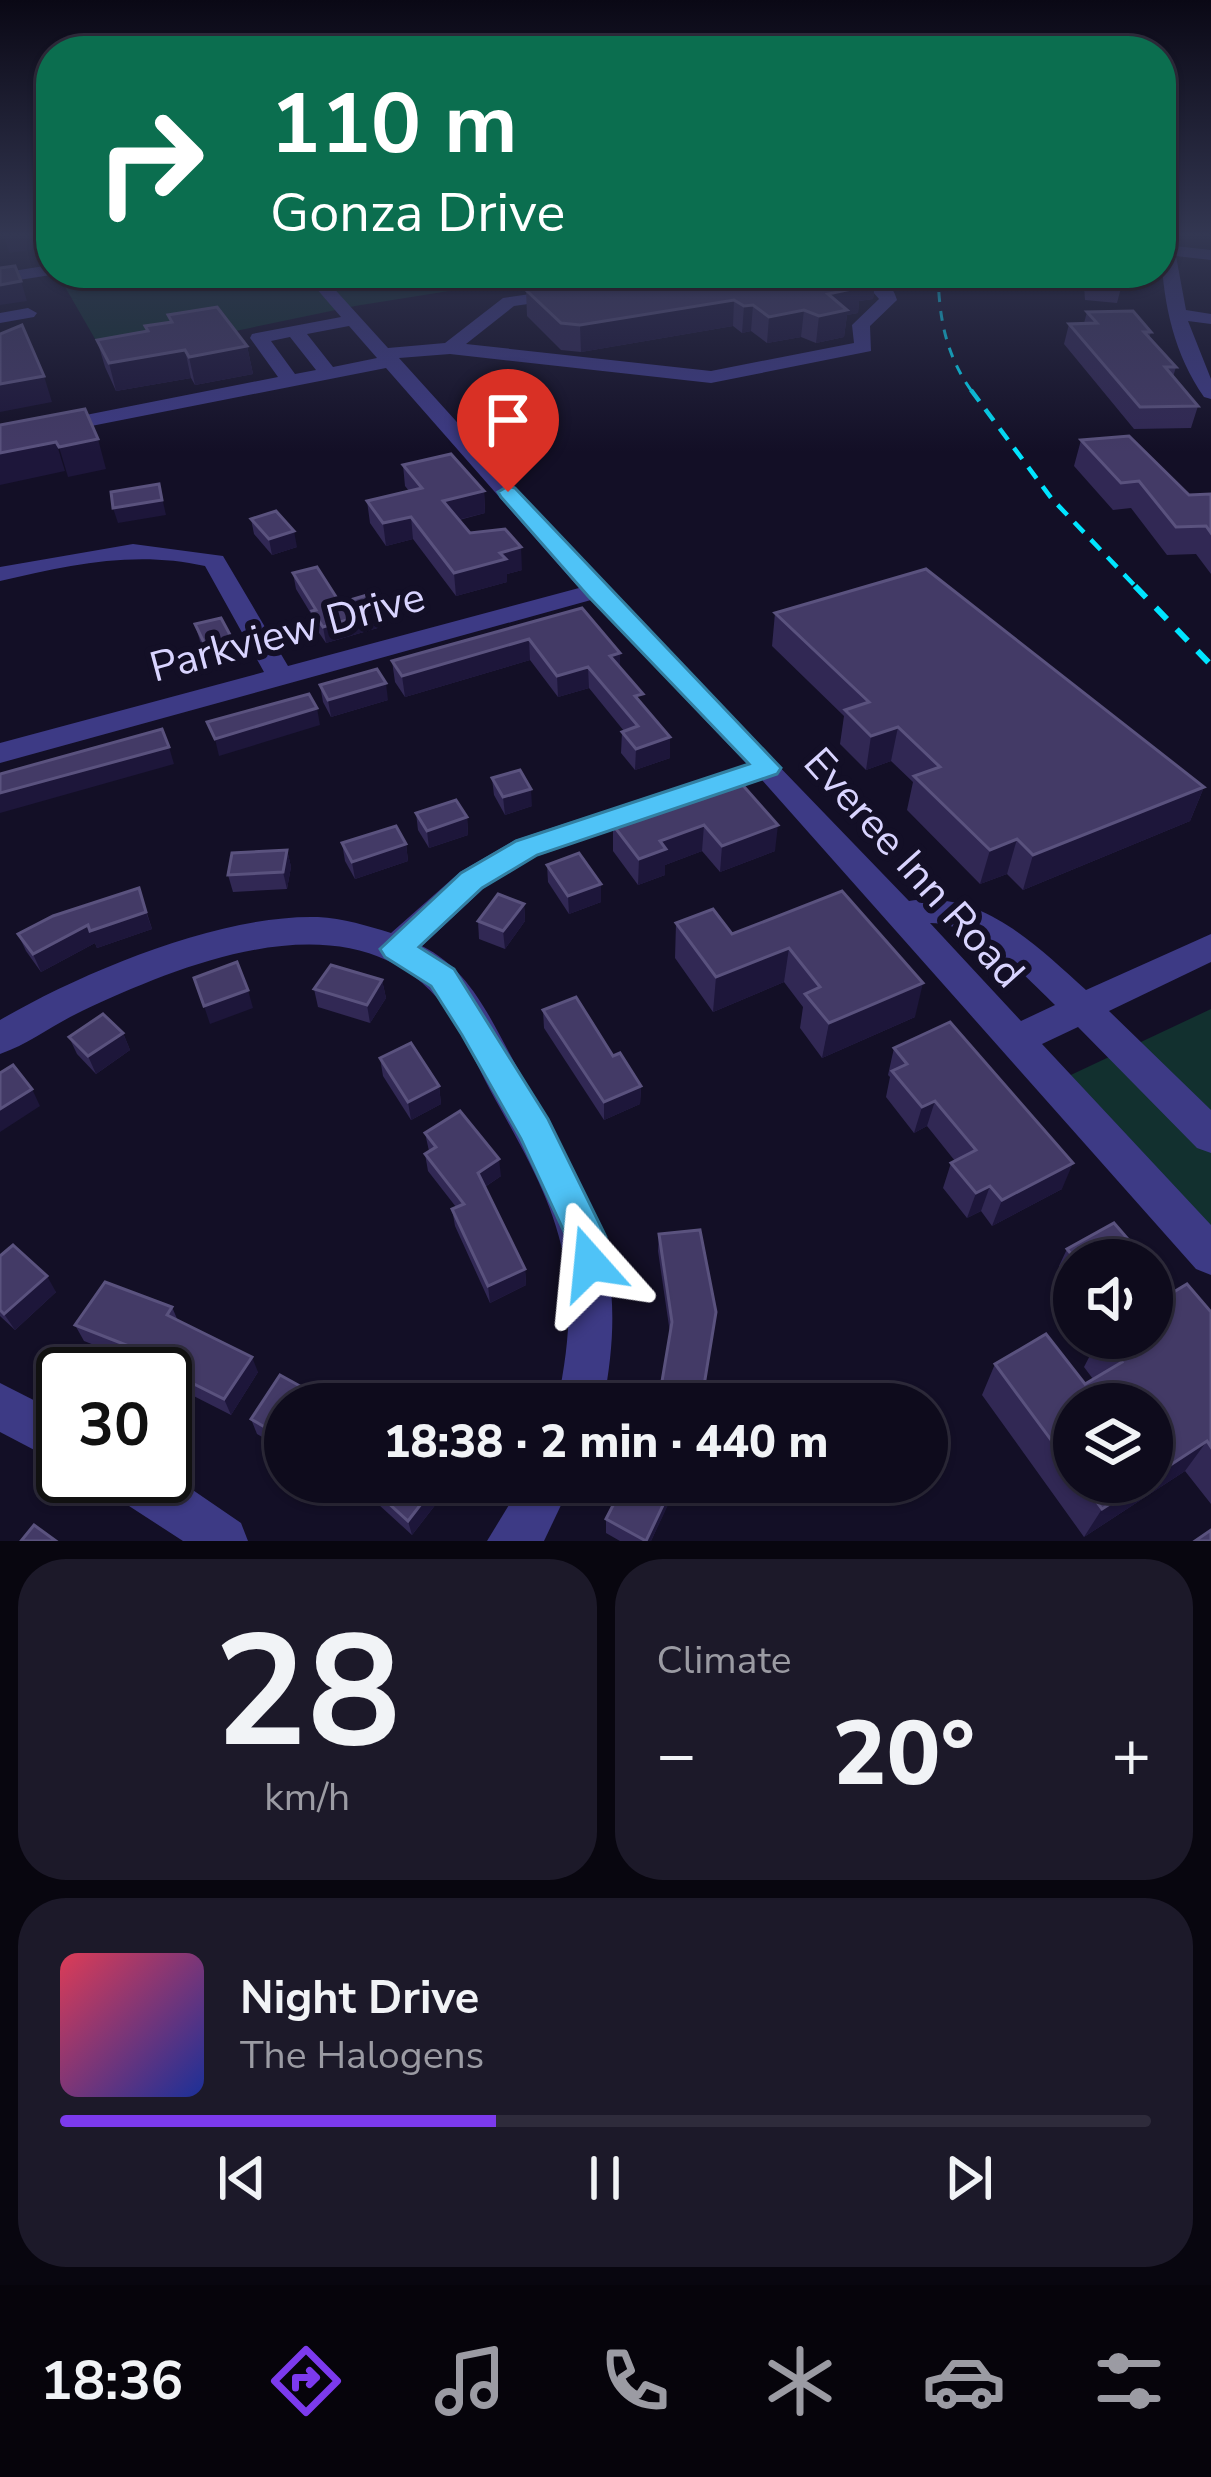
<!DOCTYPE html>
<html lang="en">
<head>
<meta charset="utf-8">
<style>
  :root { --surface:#0e0b1c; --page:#1c1929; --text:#f1f3f6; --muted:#9b9ba3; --line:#2e2b3b; --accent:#7c3aed }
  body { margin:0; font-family:"Nunito Sans",sans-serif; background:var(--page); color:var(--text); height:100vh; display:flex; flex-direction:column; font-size:45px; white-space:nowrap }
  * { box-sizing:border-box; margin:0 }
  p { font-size:39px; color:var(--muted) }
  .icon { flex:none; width:66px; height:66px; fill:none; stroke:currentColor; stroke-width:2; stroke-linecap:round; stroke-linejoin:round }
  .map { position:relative; height:1541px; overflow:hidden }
  .drawer { display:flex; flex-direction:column; gap:18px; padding:18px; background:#08060f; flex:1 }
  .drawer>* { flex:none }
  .top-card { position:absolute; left:36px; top:36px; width:1140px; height:252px; border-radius:48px; box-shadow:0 3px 9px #0004,0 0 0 3px var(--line); background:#0b6e4f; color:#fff; overflow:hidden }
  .tools { position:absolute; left:1053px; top:1239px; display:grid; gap:24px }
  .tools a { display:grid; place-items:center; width:120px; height:120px; border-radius:50%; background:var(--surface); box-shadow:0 3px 9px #0004,0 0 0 3px var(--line); font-size:60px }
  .speed { position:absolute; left:36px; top:1347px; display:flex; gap:24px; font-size:60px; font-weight:700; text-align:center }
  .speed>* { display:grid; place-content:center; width:156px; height:156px; border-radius:50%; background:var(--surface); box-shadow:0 3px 9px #0004,0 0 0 3px var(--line); line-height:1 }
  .speed .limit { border:6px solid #111; border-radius:18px; background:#fff; color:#111 }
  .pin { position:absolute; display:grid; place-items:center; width:102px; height:102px; color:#fff; margin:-123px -51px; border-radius:50% 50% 50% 0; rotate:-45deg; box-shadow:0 0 12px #0007 }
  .pin .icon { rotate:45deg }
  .me { position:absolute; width:132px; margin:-66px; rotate:342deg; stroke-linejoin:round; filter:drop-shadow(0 0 9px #0008) }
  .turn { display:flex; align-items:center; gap:42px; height:252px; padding:0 36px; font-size:54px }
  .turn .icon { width:156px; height:156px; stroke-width:2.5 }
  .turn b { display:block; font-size:84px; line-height:102px }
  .big { font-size:90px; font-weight:800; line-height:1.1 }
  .drawer .tile { flex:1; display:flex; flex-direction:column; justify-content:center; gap:18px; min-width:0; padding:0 42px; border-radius:48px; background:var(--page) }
  .drawer .dial { align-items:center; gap:0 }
  .dial b { font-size:156px; line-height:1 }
  .song { display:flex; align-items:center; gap:36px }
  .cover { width:144px; height:144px; border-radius:18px; background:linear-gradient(135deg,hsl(350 70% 55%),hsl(230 70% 35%)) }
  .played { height:12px; border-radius:6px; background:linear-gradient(90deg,var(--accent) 40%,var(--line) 40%) }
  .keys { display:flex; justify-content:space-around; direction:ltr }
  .heat { display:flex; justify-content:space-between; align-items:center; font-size:66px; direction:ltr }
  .drawer .tiles { flex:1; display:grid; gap:18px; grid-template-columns:1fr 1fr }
  .tile:last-child { grid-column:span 2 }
  .trip { position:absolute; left:264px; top:1383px; width:684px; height:120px; border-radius:60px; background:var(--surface); box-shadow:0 3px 9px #0004,0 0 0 3px var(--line); font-weight:800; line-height:120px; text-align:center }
  .tab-bar { display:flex; height:192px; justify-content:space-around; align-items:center; background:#06040b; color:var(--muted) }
  .tab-bar .icon { width:84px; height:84px }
  .tab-bar .active { color:var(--accent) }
  .tab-bar b { font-size:54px; color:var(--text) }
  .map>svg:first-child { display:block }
  .green { fill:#12302f }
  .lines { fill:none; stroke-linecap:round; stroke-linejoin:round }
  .minor { fill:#3d3a85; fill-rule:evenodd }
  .rail-far2 { stroke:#00e5ff; stroke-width:3; stroke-dasharray:10 9; stroke-linecap:butt }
  .rail-far1 { stroke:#00e5ff; stroke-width:4.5; stroke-dasharray:14 10; stroke-linecap:butt }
  .rail { stroke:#00e5ff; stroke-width:6; stroke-dasharray:16 14; stroke-linecap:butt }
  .wall { fill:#312854; fill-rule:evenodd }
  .shaded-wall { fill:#1d163a }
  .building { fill:#433a66; stroke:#5a527e; stroke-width:3 }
  .route { fill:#4fc3f7; stroke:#337fa1; stroke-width:3 }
  .labels { text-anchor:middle; stroke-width:12; stroke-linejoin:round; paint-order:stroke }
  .street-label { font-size:42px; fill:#d9d4ff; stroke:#130f26 }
</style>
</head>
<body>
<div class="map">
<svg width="1211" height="1541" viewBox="0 0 1211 1541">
  <rect width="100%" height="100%" fill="#130f26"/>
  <g class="green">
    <polygon points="57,273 561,273 355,306 106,358"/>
    <polygon points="1211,1009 1211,1248 1058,1081"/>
  </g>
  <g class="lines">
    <g class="minor">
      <path d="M1161,236H1173L1175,246L1211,250V260L1176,256L1186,310L1211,314V324L1188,321L1211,379V399L1204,397C1171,350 1161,293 1161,236Z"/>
      <polygon points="51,265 51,273 57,274 0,283 0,273"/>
      <path d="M303,273H320L388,348L445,343L503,298L564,289L570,290V298L514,306L466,344L711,371L854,343L852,325L879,299L868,286L750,275L653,287L647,286V278C684,271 851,264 880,279C890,284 894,290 897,300L870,326L871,351L711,383L450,354L399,358L605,586L909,901C982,890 1036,945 1086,990L1211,934V962L1109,1011L1211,1110V1153L1197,1148L1078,1027L1042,1044L1211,1225V1275L1196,1269L762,780L537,856L484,888L422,946C472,971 491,1021 517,1067C587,1193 633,1252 603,1404H557C586,1270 559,1213 495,1099C480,1072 468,1043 452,1017C366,889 193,959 82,1011C54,1024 29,1044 0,1054V1020C82,972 222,914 318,917C343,918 368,926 391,933L460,872L515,840L747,764L591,600L0,763V743L264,672L205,566C135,550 68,565 0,581V567L133,544L223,556L288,666L579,588L386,368L0,444V432L278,377L250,338L252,334L341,317ZM349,326L377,358L333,367L307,334ZM290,337L316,370L295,374L271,341ZM930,923C977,923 1023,974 1055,1005L1021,1021Z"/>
      <polygon points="28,308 37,313 34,317 0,323 0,313"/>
      <polygon points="0,1383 63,1415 63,1465 0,1432"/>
      <polygon points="165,1471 241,1523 248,1541 183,1541 109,1493 102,1476 165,1476"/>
      <polygon points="523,1482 572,1482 544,1541 487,1541"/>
    </g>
    <path class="rail-far2" d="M938,273C939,319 946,356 973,393"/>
    <polyline class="rail-far1" points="971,390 1052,499 1138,589"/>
    <polyline class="rail" points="1135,586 1211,665"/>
  </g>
  <g class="wall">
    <polygon points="742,273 876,273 873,299 859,301 858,313 847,315 844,337 816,343 801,337 767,343 751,331 742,333 733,326 581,352 561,350 527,316 526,290 528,290 528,284 698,283 742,275"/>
    <polygon points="1083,273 1119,273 1122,284 1117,303 1085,300"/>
    <polygon points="1087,312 1151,332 1149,338 1176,367 1173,377 1198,406 1191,428 1134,429 1064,344 1069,324 1084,323"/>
    <polygon points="168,315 247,346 253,374 195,385 191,378 116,391 105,367 97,340 147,331 145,326 170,322"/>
    <polygon points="1081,440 1189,495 1211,494 1211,574 1196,554 1167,555 1131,508 1113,510 1074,466"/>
    <polygon points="403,465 484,491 485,513 459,520 470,533 522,570 507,574 507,582 456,596 413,539 386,546 370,523 367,501 409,491 405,486"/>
    <polygon points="251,519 297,547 272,555 254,534"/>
    <polygon points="293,573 340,603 381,627 326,643 315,627 313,617 296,589"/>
    <polygon points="582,608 620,653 620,668 642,705 670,758 635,770 621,753 622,732 624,731 589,688 558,697 530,660 405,697 395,682 392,661"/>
    <polygon points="775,613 1204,787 1190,821 1023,890 1007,874 980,884 907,810 913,782 891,761 866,770 840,744 844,716 772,646"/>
    <polygon points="195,624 235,644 238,660 212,668 200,641"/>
    <polygon points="320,685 388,700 331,717 323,702"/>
    <polygon points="492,778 532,806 505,815 494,795"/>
    <polygon points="739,781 775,851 720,872 702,851 665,865 665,875 638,885 613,851 613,825"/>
    <polygon points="416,813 467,817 468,835 429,848 418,830"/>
    <polygon points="342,843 406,844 408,861 355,879 345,861"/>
    <polygon points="287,850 291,867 287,889 233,892 228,875"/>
    <polygon points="547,865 601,902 569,914 548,882"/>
    <polygon points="139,888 152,929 97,948 95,943 41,972 26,951 18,934"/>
    <polygon points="842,891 915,1017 822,1058 800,1028 803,1007 784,982 713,1012 675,958 676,923 732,934"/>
    <polygon points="524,904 525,921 505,949 479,939 478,921"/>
    <polygon points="382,980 386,998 370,1023 318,1007 314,989"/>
    <polygon points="543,1010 613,1056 641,1086 640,1104 604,1120 544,1028"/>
    <polygon points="123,1033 130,1050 96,1074 77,1054 69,1037"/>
    <polygon points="894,1048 1062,1189 992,1226 981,1211 967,1218 943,1188 951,1163 955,1161 927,1126 914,1133 886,1097 890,1077 888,1075"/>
    <polygon points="380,1058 439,1086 441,1104 411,1120 383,1076"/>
    <polygon points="425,1133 501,1176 485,1187 525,1269 526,1285 490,1303 455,1226 452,1209 456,1207 428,1171 425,1154 429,1151"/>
    <polygon points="659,1234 702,1404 658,1404 670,1333 658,1251"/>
    <polygon points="1067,1249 1146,1260 1074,1260 1074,1283 1059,1266"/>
    <polygon points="0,1256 56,1292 15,1330 0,1316"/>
    <polygon points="172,1307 178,1321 258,1372 231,1415 170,1384 165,1373 84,1341 75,1325"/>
    <path d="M1211,1312V1504L1185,1471L1084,1537L982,1395L995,1364L1085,1384L1093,1379L1084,1367L1099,1338H1152ZM1074,1404L1152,1482H1074Z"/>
    <polygon points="280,1375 327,1401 328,1404 285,1404 285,1450 257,1434 251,1419"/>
    <polygon points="453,1482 412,1535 378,1504 374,1490"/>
    <polygon points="625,1482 678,1482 651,1541 620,1541 606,1533 606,1519"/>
  </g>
  <g class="shaded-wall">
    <polygon points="4,236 51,236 51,247 9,253"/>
    <polygon points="199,273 227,273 227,275 200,280"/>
    <polygon points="876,273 873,299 859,301 858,313 847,315 844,337 816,343 819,316 828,294 850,278"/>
    <polygon points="21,281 27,301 0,305 0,285"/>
    <polygon points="734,300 733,326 581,352 580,325"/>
    <polygon points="753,305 751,331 742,333 744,306"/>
    <polygon points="804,310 801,337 767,343 769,317"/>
    <polygon points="247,346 253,374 195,385 189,357"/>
    <polygon points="185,350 191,378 116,391 109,363"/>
    <polygon points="44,376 52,402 0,412 0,384"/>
    <polygon points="98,439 106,469 68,477 59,447"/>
    <polygon points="56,442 65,471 0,485 0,453"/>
    <polygon points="159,484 166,515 118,523 113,508"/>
    <polygon points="484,491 485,513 445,523 443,501"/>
    <polygon points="411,517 413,539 386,546 383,523"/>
    <polygon points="294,531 297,547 272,555 269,539"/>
    <polygon points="521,547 522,570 507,574 507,582 456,596 454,573 500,553"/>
    <polygon points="378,611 381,627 326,643 323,627"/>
    <polygon points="529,639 530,660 405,697 402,676"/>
    <polygon points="235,644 238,660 212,668 208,651"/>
    <polygon points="620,653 620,674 610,656"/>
    <polygon points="588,667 589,688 558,697 557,676"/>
    <polygon points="386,683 388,700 331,717 328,700"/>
    <polygon points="317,708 320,725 219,756 215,739"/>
    <polygon points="898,727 891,761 866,770 871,736"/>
    <polygon points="670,737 670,758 635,770 636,749"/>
    <polygon points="169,747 174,764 0,813 0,793"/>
    <polygon points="1204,787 1190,821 1023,890 1033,855"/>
    <polygon points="531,789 532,806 505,815 503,797"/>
    <polygon points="467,817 468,835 429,848 427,831"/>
    <polygon points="704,825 702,851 665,865 665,875 638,885 639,859 660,841"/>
    <polygon points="778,825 775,851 720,872 722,846"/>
    <polygon points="1017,839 1007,874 980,884 990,850"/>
    <polygon points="406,844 408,861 355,879 352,862"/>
    <polygon points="287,850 291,867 287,889 283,872"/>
    <polygon points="601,884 601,902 569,914 568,896"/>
    <polygon points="524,904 525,921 505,949 503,931"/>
    <polygon points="146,912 152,929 97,948 95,943 41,972 33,954 88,925"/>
    <polygon points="789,948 784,982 713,1012 716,977"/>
    <polygon points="382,980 386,998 370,1023 367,1005"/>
    <polygon points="923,983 915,1017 822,1058 829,1023"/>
    <polygon points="248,990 253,1008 210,1024 204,1006"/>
    <polygon points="123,1033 130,1050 96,1074 88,1056"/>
    <polygon points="439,1086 441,1104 411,1120 408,1102"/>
    <polygon points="641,1086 640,1104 604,1120 604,1102"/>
    <polygon points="32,1089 40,1106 0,1132 0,1109"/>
    <polygon points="935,1101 927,1126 914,1133 922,1107"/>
    <polygon points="499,1159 501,1176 480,1190 478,1173"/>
    <polygon points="1073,1163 1062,1189 992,1226 1002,1200"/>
    <polygon points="990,1186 981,1211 967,1218 976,1193"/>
    <polygon points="525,1269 526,1285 490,1303 488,1286"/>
    <polygon points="47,1276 56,1292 15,1330 4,1314"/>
    <polygon points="252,1357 258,1372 231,1415 224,1399"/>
    <polygon points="1207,1441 1185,1471 1084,1537 1102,1509 1144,1482 1152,1482 1152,1477"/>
    <polygon points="438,1482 453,1482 412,1535 408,1521"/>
    <polygon points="674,1482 678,1482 678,1484 651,1541 646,1541"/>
  </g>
  <g class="building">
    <polygon points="15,266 21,281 0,285 0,268"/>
    <polygon points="615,273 685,273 698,283 755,273 876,273 850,278 861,287 828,294 847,310 819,316 804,310 769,317 753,305 744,306 734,300 580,325 561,323 526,290 533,289 528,284"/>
    <polygon points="1090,273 1119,273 1122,284 1090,281"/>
    <polygon points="217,307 247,346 189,357 185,350 109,363 97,340 148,331 145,326 172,322 168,315"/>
    <polygon points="1133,311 1151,332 1144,332 1176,367 1165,367 1198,406 1140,407 1069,324 1097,323 1087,312"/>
    <polygon points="22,325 44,376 0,384 0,334"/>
    <polygon points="85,409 98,439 59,447 56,442 0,453 0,425"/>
    <polygon points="1129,436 1189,495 1211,494 1211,533 1206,526 1176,527 1139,481 1121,483 1081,440"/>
    <polygon points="451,454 484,491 443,501 470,533 505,529 521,547 500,553 506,559 454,573 411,517 383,523 367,501 422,488 403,465"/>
    <polygon points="159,484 162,500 113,508 111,492"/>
    <polygon points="276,511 294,531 269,539 251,519"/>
    <polygon points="317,567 340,603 367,595 378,611 323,627 312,611 316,610 293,573"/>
    <polygon points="926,569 1204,787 1033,855 1017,839 990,850 914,776 940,767 898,727 871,736 845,710 869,702 775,613"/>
    <polygon points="582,608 620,653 610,656 643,694 635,696 670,737 636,749 622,732 638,726 588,667 557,676 529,639 402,676 392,661"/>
    <polygon points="221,618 235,644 208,651 195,624"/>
    <polygon points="377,669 386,683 328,700 320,685"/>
    <polygon points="309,694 317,708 215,739 207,722"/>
    <polygon points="162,729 169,747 0,793 0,774"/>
    <polygon points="520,770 531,789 503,797 492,778"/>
    <polygon points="739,781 778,825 722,846 704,825 660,841 666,849 639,859 613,825"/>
    <polygon points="456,800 467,817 427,831 416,813"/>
    <polygon points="396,826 406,844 352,862 342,843"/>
    <polygon points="287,850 283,872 228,875 232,853"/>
    <polygon points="579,853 601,884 568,896 547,865"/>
    <polygon points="139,888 146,912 90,931 88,925 33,954 18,934 53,916"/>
    <polygon points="842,891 923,983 829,1023 805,994 820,987 789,948 716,977 676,923 713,909 732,934"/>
    <polygon points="498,894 524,904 503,931 478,921"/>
    <polygon points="237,962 248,990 204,1006 194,978"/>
    <polygon points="331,965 382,980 367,1005 314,989"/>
    <polygon points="576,997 613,1056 620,1053 641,1086 604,1102 543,1010"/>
    <polygon points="103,1014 123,1033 88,1056 69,1037"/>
    <polygon points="950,1022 1073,1163 1002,1200 990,1186 976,1193 951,1163 976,1150 935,1101 922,1107 892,1071 907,1064 894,1048"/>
    <polygon points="411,1043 439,1086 408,1102 380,1058"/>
    <polygon points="13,1065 32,1089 0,1109 0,1073"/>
    <polygon points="460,1111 499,1159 478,1173 525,1269 488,1286 452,1209 464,1204 425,1154 436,1147 425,1133"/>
    <polygon points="1114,1223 1146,1260 1076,1260 1067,1249"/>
    <polygon points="700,1230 716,1312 701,1404 683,1404 659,1399 672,1322 659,1234"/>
    <polygon points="13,1245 47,1276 4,1314 0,1310 0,1256"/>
    <polygon points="105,1282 172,1307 167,1315 252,1357 224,1399 162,1368 167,1361 75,1325"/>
    <polygon points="1187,1284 1211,1312 1211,1447 1207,1441 1152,1477 1152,1404 1074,1404 1074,1471 995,1364 1046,1334 1085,1384 1122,1362 1103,1338 1152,1338 1152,1305"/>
    <polygon points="280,1375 327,1401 325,1404 285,1404 285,1439 251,1419"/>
    <polygon points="380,1482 438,1482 408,1521 374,1490"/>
    <polygon points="625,1482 674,1482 646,1541 606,1519"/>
    <polygon points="1082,1482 1144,1482 1102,1509"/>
    <polygon points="34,1525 56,1541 21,1541"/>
    <polygon points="1211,1530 1211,1541 1195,1541"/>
  </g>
  <linearGradient id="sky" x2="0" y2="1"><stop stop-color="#0a0815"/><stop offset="0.52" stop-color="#333752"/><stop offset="1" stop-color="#333752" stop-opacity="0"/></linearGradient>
  <rect width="1211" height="452" fill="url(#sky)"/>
  <polygon class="route" points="508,486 515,488 781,768 777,774 537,855 482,888 419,947 454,969 548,1119 606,1237 609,1263 603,1276 590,1281 576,1276 567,1238 521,1139 462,1035 431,986 385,957 380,949 461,873 516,841 749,764 588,596 501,497 498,492"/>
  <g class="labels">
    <g class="street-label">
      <text transform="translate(287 631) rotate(-15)" y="15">Parkview Drive</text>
      <text transform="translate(915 867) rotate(48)" y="15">Everee Inn Road</text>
    </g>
  </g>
</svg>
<div class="tools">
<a><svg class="icon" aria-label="sound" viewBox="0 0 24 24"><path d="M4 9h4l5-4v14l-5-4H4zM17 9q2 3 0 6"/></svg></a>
<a><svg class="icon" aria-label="layers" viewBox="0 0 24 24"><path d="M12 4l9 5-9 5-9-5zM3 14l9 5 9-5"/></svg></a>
</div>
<div class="speed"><div class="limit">30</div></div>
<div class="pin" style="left:508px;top:492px;background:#d93025"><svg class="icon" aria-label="arrive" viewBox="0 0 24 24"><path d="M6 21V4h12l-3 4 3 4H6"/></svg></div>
<svg class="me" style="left:590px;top:1263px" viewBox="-20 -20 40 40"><path d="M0-17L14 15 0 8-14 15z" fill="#4fc3f7" stroke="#fff" stroke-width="4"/></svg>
<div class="trip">18:38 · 2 min · 440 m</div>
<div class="top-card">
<div class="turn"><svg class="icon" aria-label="right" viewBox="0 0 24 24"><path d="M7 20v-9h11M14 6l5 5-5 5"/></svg><div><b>110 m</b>Gonza Drive</div></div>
</div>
</div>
<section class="drawer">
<div class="tiles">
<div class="tile dial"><b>28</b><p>km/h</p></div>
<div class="tile"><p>Climate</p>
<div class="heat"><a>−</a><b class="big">20°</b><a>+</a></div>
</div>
<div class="tile">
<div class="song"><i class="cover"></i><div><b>Night Drive</b><p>The Halogens</p></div></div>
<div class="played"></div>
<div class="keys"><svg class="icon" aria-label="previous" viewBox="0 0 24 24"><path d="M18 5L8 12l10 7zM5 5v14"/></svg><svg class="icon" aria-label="pause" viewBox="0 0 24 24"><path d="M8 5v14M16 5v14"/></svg><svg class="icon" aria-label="next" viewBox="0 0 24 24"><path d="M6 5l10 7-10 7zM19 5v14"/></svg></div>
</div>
</div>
</section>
<nav class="tab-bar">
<b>18:36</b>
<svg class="icon active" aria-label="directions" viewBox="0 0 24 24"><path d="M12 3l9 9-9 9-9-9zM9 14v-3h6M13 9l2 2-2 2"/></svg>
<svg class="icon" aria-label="music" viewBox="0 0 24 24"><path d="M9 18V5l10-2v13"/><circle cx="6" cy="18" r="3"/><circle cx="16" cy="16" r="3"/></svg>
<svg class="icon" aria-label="phone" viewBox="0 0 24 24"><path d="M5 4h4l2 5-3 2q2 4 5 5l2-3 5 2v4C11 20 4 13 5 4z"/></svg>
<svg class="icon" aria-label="climate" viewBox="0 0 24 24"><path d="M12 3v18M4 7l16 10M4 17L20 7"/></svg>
<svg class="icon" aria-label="car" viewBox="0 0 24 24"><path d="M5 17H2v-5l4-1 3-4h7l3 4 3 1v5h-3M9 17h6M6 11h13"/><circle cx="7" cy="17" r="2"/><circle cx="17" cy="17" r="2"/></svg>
<svg class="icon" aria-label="filters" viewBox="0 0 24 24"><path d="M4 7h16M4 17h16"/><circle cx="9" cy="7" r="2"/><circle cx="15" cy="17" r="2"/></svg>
</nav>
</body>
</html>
